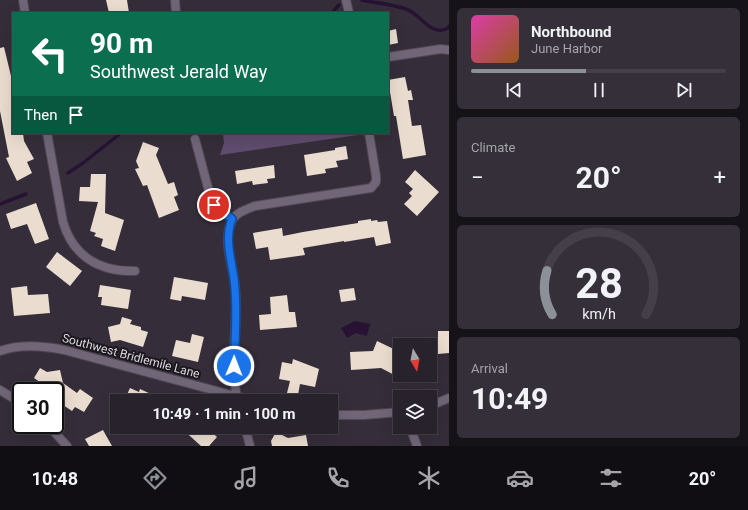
<!DOCTYPE html>
<html lang="en">
<head>
<meta charset="utf-8">
<style>
  :root { --surface:#28222c; --page:#342f38; --text:#f1f3f6; --muted:#a5a4a9; --line:#443f48; --accent:#8c9099 }
  body { margin:0; font-family:Roboto,sans-serif; background:var(--page); color:var(--text); height:100vh; display:flex; flex-direction:column; font-size:15px; white-space:nowrap }
  * { box-sizing:border-box; margin:0 }
  p { font-size:13px; color:var(--muted) }
  .icon { flex:none; width:22px; height:22px; fill:none; stroke:currentColor; stroke-width:2; stroke-linecap:round; stroke-linejoin:round }
  .map { position:relative; flex:1; overflow:hidden }
  .side { display:flex; flex-direction:column; gap:8px; padding:8px; background:#161318; width:299px }
  .side>* { flex:none }
  .top-card { position:absolute; left:12px; top:12px; width:377px; height:122px; border-radius:0px; box-shadow:0 4px 16px #0002,0 0 0 1px var(--line); background:#0b6e4f; color:#fff; overflow:hidden }
  .needle { width:26px; rotate:170deg }
  .tools { position:absolute; left:393px; top:338px; display:grid; gap:8px }
  .tools a { display:grid; place-items:center; width:44px; height:44px; border-radius:0px; background:var(--surface); box-shadow:0 4px 16px #0002,0 0 0 1px var(--line); font-size:20px }
  .speed { position:absolute; left:12px; top:382px; display:flex; gap:8px; font-size:20px; font-weight:700; text-align:center }
  .speed>* { display:grid; place-content:center; width:52px; height:52px; border-radius:50%; background:var(--surface); box-shadow:0 4px 16px #0002,0 0 0 1px var(--line); line-height:1 }
  .speed .limit { border:2px solid #111; border-radius:6px; background:#fff; color:#111 }
  .pin { position:absolute; display:grid; place-items:center; width:34px; height:34px; color:#fff; margin:-17px; border:2px solid #fff; border-radius:50%; box-shadow:0 1px 4px #0007 }
  .me { position:absolute; width:44px; margin:-22px; rotate:1deg; stroke-linejoin:round; filter:drop-shadow(0 0 3px #0008) }
  .turn { display:flex; align-items:center; gap:14px; height:84px; padding:0 12px; font-size:18px }
  .turn .icon { width:52px; height:52px; stroke-width:2.5 }
  .turn b { display:block; font-size:28px; line-height:34px }
  .then { display:flex; align-items:center; height:38px; padding:0 12px; background:#0003; gap:8px; font-size:15px }
  .big { font-size:30px; font-weight:700; line-height:1.1 }
  .side .widget { flex:1; display:flex; flex-direction:column; justify-content:center; gap:6px; min-width:0; padding:0 14px; border-radius:6px; background:var(--page) }
  .side .dial { align-items:center; gap:0 }
  .dial svg { height:104px; overflow:visible; fill:none; stroke:var(--line); stroke-width:7; stroke-linecap:round; text-anchor:middle }
  .dial text { fill:var(--text); stroke:none }
  .song { display:flex; align-items:center; gap:12px }
  .cover { width:48px; height:48px; border-radius:6px; background:linear-gradient(135deg,hsl(320 70% 55%),hsl(30 70% 35%)) }
  .played { height:4px; border-radius:2px; background:linear-gradient(90deg,var(--accent) 45%,var(--line) 45%) }
  .keys { display:flex; justify-content:space-around; direction:ltr }
  .heat { display:flex; justify-content:space-between; align-items:center; font-size:22px; direction:ltr }
  .trip { position:absolute; left:110px; top:394px; width:228px; height:40px; border-radius:0px; background:var(--surface); box-shadow:0 4px 16px #0002,0 0 0 1px var(--line); font-weight:700; line-height:40px; text-align:center }
  .menu { display:flex; height:64px; justify-content:space-around; align-items:center; background:#100e12; color:var(--muted) }
  .menu .icon { width:28px; height:28px }
  .menu .selected { color:var(--accent) }
  .menu b { font-size:18px; color:var(--text) }
  main { display:flex; flex:1; min-height:0 }
  .map>svg:first-child { display:block }
  .green { fill:#5f4c6e }
  .water { fill:#271234 }
  .lines { fill:none; stroke-linecap:round; stroke-linejoin:round }
  .stream { stroke:#271234; stroke-width:3.5 }
  .building { fill:#eaddcf }
  .minor-casing { stroke:#504954; stroke-width:10 }
  .tertiary-casing { stroke:#504954; stroke-width:10 }
  .minor { stroke:#706678; stroke-width:8 }
  .tertiary { stroke:#706678; stroke-width:8 }
  .route-casing { stroke:#114b97; stroke-width:10 }
  .route { stroke:#1a73e8; stroke-width:7 }
  .labels { text-anchor:middle; stroke-width:4; stroke-linejoin:round; paint-order:stroke }
  .street-label { font-size:12px; fill:#dcd7df; stroke:#1b171d }
</style>
</head>
<body>
<main>
<div class="map">
<svg width="449" height="446" viewBox="0 0 449 446">
  <rect width="100%" height="100%" fill="#352e3a"/>
  <polygon class="green" points="223,133 358,133 358,135 220,155 224,143"/>
  <polygon class="water" points="355,321 370,324 367,336 356,333 347,338 341,328"/>
  <g class="lines">
    <g class="stream">
      <path d="M362,0C376,3 392,4 406,9C420,13 431,38 448,28L449,26"/>
      <polyline points="332,13 339,5"/>
      <polyline points="68,173 83,163 121,133"/>
      <polyline points="0,204 26,194"/>
    </g>
  </g>
  <g class="building">
    <polygon points="106,0 127,0 129,13 109,13"/>
    <polygon points="396,29 398,43 388,45 388,31"/>
    <polygon points="4,47 11,76 13,76 13,133 23,133 24,141 34,159 27,162 32,173 17,181 6,158 9,157 0,111 0,48"/>
    <polygon points="405,77 408,91 411,90 413,100 408,100 412,126 421,125 426,155 403,159 396,116 394,116 388,80"/>
    <polygon points="143,142 159,148 156,155 168,184 174,182 178,195 174,197 179,210 159,218 147,185 143,186 135,169 139,168 136,161"/>
    <polygon points="346,146 348,159 336,161 338,167 325,169 326,173 307,176 304,155 335,150 335,148"/>
    <polygon points="274,165 275,178 267,179 268,183 253,185 252,181 237,184 235,171"/>
    <polygon points="415,170 439,192 417,216 404,204 412,196 409,193 413,189 405,182"/>
    <polygon points="91,174 106,174 105,213 124,220 115,251 101,246 103,239 94,236 96,233 90,231 98,202 79,201 80,187 90,187"/>
    <polygon points="36,203 49,239 35,244 27,224 11,229 6,214"/>
    <polygon points="371,219 371,221 377,220 378,222 387,221 391,243 376,246 374,237 344,242 344,241 303,248 305,255 270,260 268,247 256,249 253,233 282,228 283,236 303,232 358,223 358,221"/>
    <polygon points="57,252 82,271 70,286 46,267"/>
    <polygon points="174,277 208,283 205,300 182,296 181,301 170,299"/>
    <polygon points="100,285 131,290 128,309 101,305 102,297 98,297"/>
    <polygon points="27,286 28,295 48,294 50,313 14,316 11,288"/>
    <polygon points="354,288 356,300 341,302 339,290"/>
    <polygon points="287,295 289,312 295,312 297,327 260,330 259,315 271,314 270,297"/>
    <polygon points="122,317 132,320 130,324 141,327 141,330 148,332 143,347 120,340 111,342 108,327 120,324"/>
    <polygon points="438,331 449,331 449,353 438,354"/>
    <polygon points="192,334 204,337 198,362 172,356 176,340 190,343"/>
    <polygon points="377,341 400,352 400,378 381,368 351,370 350,352 373,351"/>
    <polygon points="293,359 319,369 315,387 300,384 298,395 287,393 290,381 279,379 282,362 292,364"/>
    <polygon points="40,368 47,372 60,370 63,383 77,393 80,389 93,398 84,412 75,407 72,411 60,403 63,398 55,393 55,391 44,391 47,387 34,378"/>
    <polygon points="130,388 139,392 140,389 166,401 124,401"/>
    <polygon points="180,427 206,427 217,437 209,446 201,446"/>
    <polygon points="103,430 112,446 89,446 85,439"/>
    <polygon points="276,432 288,438 306,435 308,446 272,446 271,441"/>
  </g>
  <g class="lines">
    <g class="minor-casing">
      <g id="minor">
        <polyline points="23,0 25,13"/>
        <polyline points="175,0 176,13"/>
        <polyline points="346,0 349,13"/>
        <polyline points="388,57 441,49 449,50"/>
        <path d="M47,133L63,222C73,256 99,272 135,271"/>
        <polyline points="195,139 211,199 214,205 232,219"/>
        <path d="M0,351C20,344 44,346 64,350L254,401"/>
        <path d="M238,401C228,364 239,324 235,286C233,266 223,242 231,223C234,213 247,209 255,206L371,188L376,182V176L369,133"/>
        <polyline points="430,406 449,398"/>
        <polyline points="331,415 364,415 400,412"/>
        <polyline points="245,427 250,446"/>
        <polyline points="410,427 417,446"/>
      </g>
    </g>
    <g class="tertiary-casing">
      <g id="tertiary">
        <polyline points="0,390 21,403"/>
        <polyline points="48,425 67,446"/>
      </g>
    </g>
    <use href="#minor" class="minor"/>
    <use href="#tertiary" class="tertiary"/>
  </g>
  <g class="lines">
    <g class="route-casing">
      <path id="route" d="M214,205L232,219C223,242 234,266 235,289C237,315 235,341 234,366"/>
    </g>
    <use href="#route" class="route"/>
  </g>
  <g class="labels">
    <g class="street-label">
      <text transform="translate(131 356) rotate(15)" y="4">Southwest Bridlemile Lane</text>
    </g>
  </g>
</svg>
<div class="tools">
<a><svg class="needle" viewBox="-14 -14 28 28"><path d="M0-13l5 13h-10z" fill="#e53935"/><path d="M0 13l5-13h-10z" fill="#a5a4a9"/></svg></a>
<a><svg class="icon" aria-label="layers" viewBox="0 0 24 24"><path d="M12 4l9 5-9 5-9-5zM3 14l9 5 9-5"/></svg></a>
</div>
<div class="speed"><div class="limit">30</div></div>
<div class="pin" style="left:214px;top:205px;background:#d93025"><svg class="icon" aria-label="arrive" viewBox="0 0 24 24"><path d="M6 21V4h12l-3 4 3 4H6"/></svg></div>
<svg class="me" style="left:234px;top:366px" viewBox="-20 -20 40 40"><circle r="17" fill="#1a73e8" stroke="#fff" stroke-width="3"/><path d="M0-11L8 9 0 5-8 9z" fill="#fff"/></svg>
<div class="trip">10:49 · 1 min · 100 m</div>
<div class="top-card">
<div class="turn"><svg class="icon" aria-label="left" viewBox="0 0 24 24"><path d="M17 20v-9H6M10 6l-5 5 5 5"/></svg><div><b>90 m</b>Southwest Jerald Way</div></div>
<div class="then">Then<svg class="icon" aria-label="arrive" viewBox="0 0 24 24"><path d="M6 21V4h12l-3 4 3 4H6"/></svg></div>
</div>
</div>
<section class="side">
<div class="widget">
<div class="song"><i class="cover"></i><div><b>Northbound</b><p>June Harbor</p></div></div>
<div class="played"></div>
<div class="keys"><svg class="icon" aria-label="previous" viewBox="0 0 24 24"><path d="M18 5L8 12l10 7zM5 5v14"/></svg><svg class="icon" aria-label="pause" viewBox="0 0 24 24"><path d="M8 5v14M16 5v14"/></svg><svg class="icon" aria-label="next" viewBox="0 0 24 24"><path d="M6 5l10 7-10 7zM19 5v14"/></svg></div>
</div>
<div class="widget"><p>Climate</p>
<div class="heat"><a>−</a><b class="big">20°</b><a>+</a></div>
</div>
<div class="widget dial"><svg viewBox="0 0 100 80">
<path d="M14 69A42 42 0 1 1 86 69"/>
<path d="M14 69A42 42 0 0 1 10 35" stroke="#8c9099"/>
<text x="50" y="56" font-size="32" font-weight="700">28</text>
<text x="50" y="72" font-size="11">km/h</text>
</svg></div>
<div class="widget"><p>Arrival</p><b class="big">10:49</b></div>
</section>
</main>
<nav class="menu">
<b>10:48</b>
<svg class="icon selected" aria-label="directions" viewBox="0 0 24 24"><path d="M12 3l9 9-9 9-9-9zM9 14v-3h6M13 9l2 2-2 2"/></svg>
<svg class="icon" aria-label="music" viewBox="0 0 24 24"><path d="M9 18V5l10-2v13"/><circle cx="6" cy="18" r="3"/><circle cx="16" cy="16" r="3"/></svg>
<svg class="icon" aria-label="phone" viewBox="0 0 24 24"><path d="M5 4h4l2 5-3 2q2 4 5 5l2-3 5 2v4C11 20 4 13 5 4z"/></svg>
<svg class="icon" aria-label="climate" viewBox="0 0 24 24"><path d="M12 3v18M4 7l16 10M4 17L20 7"/></svg>
<svg class="icon" aria-label="car" viewBox="0 0 24 24"><path d="M5 17H2v-5l4-1 3-4h7l3 4 3 1v5h-3M9 17h6M6 11h13"/><circle cx="7" cy="17" r="2"/><circle cx="17" cy="17" r="2"/></svg>
<svg class="icon" aria-label="filters" viewBox="0 0 24 24"><path d="M4 7h16M4 17h16"/><circle cx="9" cy="7" r="2"/><circle cx="15" cy="17" r="2"/></svg>
<b>20°</b>
</nav>
</body>
</html>
